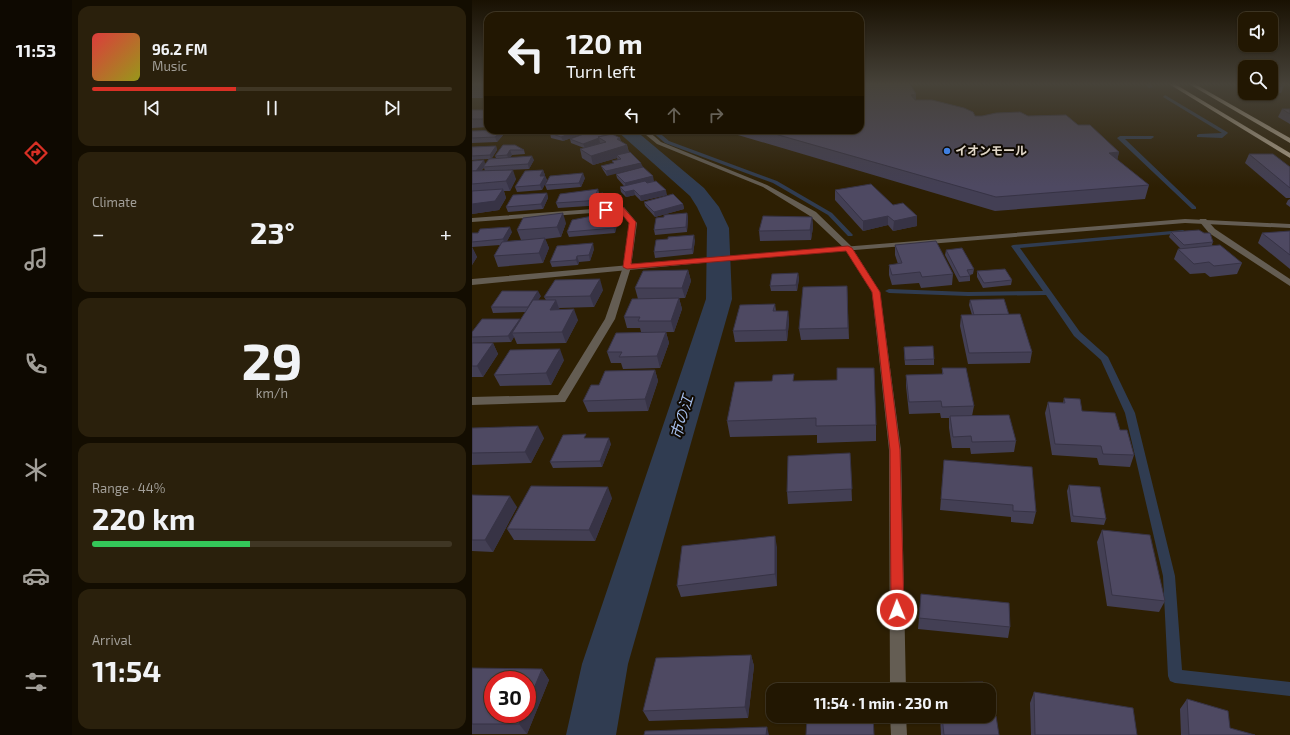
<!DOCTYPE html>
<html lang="en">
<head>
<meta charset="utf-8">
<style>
  :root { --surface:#221702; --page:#2a200c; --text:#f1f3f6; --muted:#a29f99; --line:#3f3624; --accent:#d93025 }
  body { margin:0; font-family:"Exo 2","Noto Sans JP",sans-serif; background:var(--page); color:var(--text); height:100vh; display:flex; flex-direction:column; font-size:15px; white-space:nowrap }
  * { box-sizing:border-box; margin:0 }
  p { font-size:13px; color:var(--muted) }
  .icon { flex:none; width:22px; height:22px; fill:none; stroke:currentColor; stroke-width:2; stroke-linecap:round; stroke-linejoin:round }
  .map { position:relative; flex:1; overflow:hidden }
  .side { display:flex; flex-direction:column; gap:6px; padding:6px; background:#130d01; width:400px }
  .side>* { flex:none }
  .guide { position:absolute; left:12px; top:12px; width:380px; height:122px; border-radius:12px; box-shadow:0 1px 3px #0004,0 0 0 1px var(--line); background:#221702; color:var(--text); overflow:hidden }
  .buttons { position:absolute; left:766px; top:12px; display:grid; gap:8px }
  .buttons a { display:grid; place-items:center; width:40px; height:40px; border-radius:8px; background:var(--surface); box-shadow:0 1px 3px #0004,0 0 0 1px var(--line); font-size:20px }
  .speed { position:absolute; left:12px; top:671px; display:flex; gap:8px; font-size:20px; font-weight:700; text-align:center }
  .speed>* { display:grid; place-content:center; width:52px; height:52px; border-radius:50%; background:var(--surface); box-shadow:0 1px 3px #0004,0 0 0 1px var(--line); line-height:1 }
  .speed .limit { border:6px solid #d22; background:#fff; color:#111 }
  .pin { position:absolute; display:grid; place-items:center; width:34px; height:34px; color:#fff; margin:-17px; border-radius:8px; box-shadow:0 2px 6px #0006 }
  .me { position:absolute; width:44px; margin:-22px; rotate:359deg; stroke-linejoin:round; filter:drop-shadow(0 0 3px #0008) }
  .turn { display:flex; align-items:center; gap:14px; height:84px; padding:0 16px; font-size:18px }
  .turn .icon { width:52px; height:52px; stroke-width:2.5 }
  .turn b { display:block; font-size:28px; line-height:34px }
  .lanes { display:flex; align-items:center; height:38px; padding:0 16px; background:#0003; justify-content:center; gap:20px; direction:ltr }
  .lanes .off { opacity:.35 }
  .big { font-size:30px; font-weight:700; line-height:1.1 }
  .side .widget { flex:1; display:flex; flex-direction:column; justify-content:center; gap:6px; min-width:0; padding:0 14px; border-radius:12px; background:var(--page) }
  .side .dial { align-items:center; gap:0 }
  .dial b { font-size:52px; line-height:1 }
  .song { display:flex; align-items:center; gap:12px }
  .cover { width:48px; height:48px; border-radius:6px; background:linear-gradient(135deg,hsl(0 70% 55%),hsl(60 70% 35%)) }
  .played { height:4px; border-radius:2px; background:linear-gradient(90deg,var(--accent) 40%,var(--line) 40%) }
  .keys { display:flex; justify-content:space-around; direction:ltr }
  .heat { display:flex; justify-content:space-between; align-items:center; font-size:22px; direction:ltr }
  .charge { height:6px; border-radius:3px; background:linear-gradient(90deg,#34c759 44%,var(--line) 0) }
  .trip { position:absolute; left:294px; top:683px; width:230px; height:40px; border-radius:12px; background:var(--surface); box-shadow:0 1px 3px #0004,0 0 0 1px var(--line); font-weight:700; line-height:40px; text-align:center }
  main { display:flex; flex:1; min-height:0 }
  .menu { display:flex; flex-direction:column; width:72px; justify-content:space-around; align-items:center; background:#0e0901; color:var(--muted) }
  .menu .icon { width:28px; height:28px }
  .menu .active { color:var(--accent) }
  .menu b { font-size:18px; color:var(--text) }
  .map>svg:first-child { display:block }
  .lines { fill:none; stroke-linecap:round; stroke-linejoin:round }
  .stream { fill:#303c51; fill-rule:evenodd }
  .canal { fill:#303c51; fill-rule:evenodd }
  .minor { fill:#645d53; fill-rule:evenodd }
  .tertiary { fill:#645d53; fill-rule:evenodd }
  .trunk { fill:#b4a68e; fill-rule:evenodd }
  .wall { fill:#433f54; fill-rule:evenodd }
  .shaded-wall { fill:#373345 }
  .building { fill:#4e4962; stroke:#373345 }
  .route { fill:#d93025; stroke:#8d1f18 }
  .shop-dot { fill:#3f7fe0; stroke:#100a02; stroke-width:1.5 }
  .labels { text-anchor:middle; stroke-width:4; stroke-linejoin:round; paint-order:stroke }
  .far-poi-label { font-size:12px; font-weight:bold; fill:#e0d6c7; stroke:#100a02; text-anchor:start }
  .water-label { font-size:15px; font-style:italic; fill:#a6bfed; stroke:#100a02 }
</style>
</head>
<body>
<main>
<nav class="menu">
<b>11:53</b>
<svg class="icon active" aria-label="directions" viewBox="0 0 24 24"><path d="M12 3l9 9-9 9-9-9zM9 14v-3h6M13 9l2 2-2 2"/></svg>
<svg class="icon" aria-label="music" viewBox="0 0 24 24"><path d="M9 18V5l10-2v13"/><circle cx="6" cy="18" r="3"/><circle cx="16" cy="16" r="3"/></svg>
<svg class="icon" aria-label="phone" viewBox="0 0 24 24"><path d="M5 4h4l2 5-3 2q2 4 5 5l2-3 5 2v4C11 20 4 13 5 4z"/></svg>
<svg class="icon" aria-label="climate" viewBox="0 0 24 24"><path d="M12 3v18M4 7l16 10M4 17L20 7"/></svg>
<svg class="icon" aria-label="car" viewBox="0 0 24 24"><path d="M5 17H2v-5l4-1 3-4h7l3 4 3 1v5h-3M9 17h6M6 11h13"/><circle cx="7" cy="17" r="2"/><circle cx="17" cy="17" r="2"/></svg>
<svg class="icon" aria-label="filters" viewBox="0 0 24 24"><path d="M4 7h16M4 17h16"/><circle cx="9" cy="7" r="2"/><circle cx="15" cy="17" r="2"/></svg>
</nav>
<section class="side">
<div class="widget">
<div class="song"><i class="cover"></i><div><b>96.2 FM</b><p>Music</p></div></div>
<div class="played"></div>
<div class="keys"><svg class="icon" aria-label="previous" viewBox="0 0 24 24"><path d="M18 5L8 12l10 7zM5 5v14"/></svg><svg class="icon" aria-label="pause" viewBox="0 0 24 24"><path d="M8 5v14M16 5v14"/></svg><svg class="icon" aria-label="next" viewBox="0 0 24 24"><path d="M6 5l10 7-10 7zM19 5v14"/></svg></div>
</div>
<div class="widget"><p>Climate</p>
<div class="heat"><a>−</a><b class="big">23°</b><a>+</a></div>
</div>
<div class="widget dial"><b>29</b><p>km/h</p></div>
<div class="widget"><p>Range · 44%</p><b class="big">220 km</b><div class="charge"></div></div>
<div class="widget"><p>Arrival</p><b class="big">11:54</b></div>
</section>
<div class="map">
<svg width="818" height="735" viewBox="0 0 818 735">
  <rect width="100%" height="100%" fill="#2d1f03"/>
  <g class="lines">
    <g class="stream">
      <polygon points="673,84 678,84 681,87 677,88"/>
      <polygon points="693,95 755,132 756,133 750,138 725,137 725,135 727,134 750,133 691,97"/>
      <polygon points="178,130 184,130 197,141 305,181 360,213 381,235 380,236 376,236 356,215 301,183 193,143"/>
      <polygon points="681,136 682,137 679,139 653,139 724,207 724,209 720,209 645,138 648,136"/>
      <polygon points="711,230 714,232 713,233 548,248 608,332 636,357 663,413 703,576 710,670 818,682 818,696 703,683 698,681 696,676 691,576 653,413 629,360 602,336 574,295 496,296 417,293 413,291 417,289 496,292 571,291 539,246 541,245"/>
    </g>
    <polygon class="canal" points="144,130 163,130 232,188 247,207 257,228 260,299 156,664 144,735 94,735 110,664 234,299 235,228 225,207 218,196"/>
    <g class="minor">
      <polygon points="168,130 175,130 189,142 295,185 344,212 379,246 408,292 429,450 434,690 418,690 417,450 400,292 373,249 338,216 291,187 185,144"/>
      <polygon points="149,207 152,207 165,223 159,267 143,319 93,402 0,405 0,397 86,395 133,319 151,267 157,223 147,211 0,222 0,218"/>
      <polygon points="728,219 734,219 743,229 818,279 818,286 737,233 727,221"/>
      <polygon points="418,716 434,716 435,735 419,735"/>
    </g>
    <polygon class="tertiary" points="713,219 818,224 818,228 713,223 272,259 0,285 0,279 272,255"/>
    <g class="trunk">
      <polygon points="697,84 703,84 818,153 818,158"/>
      <polygon points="717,84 723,84 818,138 818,143"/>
    </g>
  </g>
  <g class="wall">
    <rect x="0" y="84" width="16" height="14"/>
    <polygon points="772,84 773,84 773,89 771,87"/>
    <polygon points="799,84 812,86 809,93 799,93"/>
    <polygon points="444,100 503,116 556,116 606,125 647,152 645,160 677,185 673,199 523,211 249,130 388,130"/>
    <polygon points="810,109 818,109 818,124 806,117"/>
    <polygon points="0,110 16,110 16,127 0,128"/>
    <polygon points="84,130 118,130 118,131 91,141 79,138 78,133 85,131"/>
    <polygon points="123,130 148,138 149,142 155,145 157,152 135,176 131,170 129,166 141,163 140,161 146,160 145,158 121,165 110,158 108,149 112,148 99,143 98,139"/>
    <polygon points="0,131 32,134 25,142 0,143"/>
    <path d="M31,145L52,150L53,154L40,155L38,157L62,160L57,169L35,170L44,179L38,191H32L34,198L27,210L0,214V161L12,160L13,165L17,159L0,160V147L24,146L25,150L20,158H24L23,156ZM12,168L13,171H9Z"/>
    <polygon points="777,154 818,167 818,198 814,198 773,163"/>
    <polygon points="71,170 73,175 72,176 73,176 75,180 70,190 45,192 43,187"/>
    <polygon points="144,174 182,181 195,195 169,201 163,195 154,197 149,192 148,187 152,186 145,178"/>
    <polygon points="113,178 109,187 75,190 73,185"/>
    <polygon points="126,189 127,193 131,193 133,198 131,205 86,208 84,203"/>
    <polygon points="363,190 421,205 445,216 445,226 421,231 416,225 391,231 363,200"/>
    <polygon points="75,193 76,198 71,209 36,212 34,207"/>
    <polygon points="818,199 818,207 814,204 816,200"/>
    <polygon points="172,202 211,204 212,209 183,217 173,206"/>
    <polygon points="215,213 216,218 215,232 183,235 182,230 192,217"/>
    <polygon points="340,217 341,227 339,240 288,241 287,231"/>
    <polygon points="121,221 121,222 145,225 143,233 97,237 95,232"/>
    <polygon points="94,223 89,237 73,239 77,248 71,263 26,267 22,256 28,245 0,247 5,257 0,265 0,233 40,232 35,241 49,240 45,230"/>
    <polygon points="818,231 818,269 786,243 790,233"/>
    <polygon points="699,232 741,242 740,245 770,263 765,274 738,277 733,273 718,274 702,259 706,249 709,249 697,237"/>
    <polygon points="196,239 223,240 221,254 183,258 182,252"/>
    <polygon points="423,245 481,274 480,285 449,288 447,283 420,285 417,275 417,265 426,264 423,255"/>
    <polygon points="122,249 118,261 107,262 106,265 80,267 78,262"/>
    <polygon points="474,250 502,269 501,274 498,275 498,281 487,282 473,255"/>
    <polygon points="216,270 219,281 213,298 166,299 163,288"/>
    <polygon points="505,271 540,280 539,285 511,288 505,277"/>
    <polygon points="326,273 327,279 325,291 299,291 298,286"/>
    <polygon points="375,286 377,339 329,340 327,329"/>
    <polygon points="131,290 122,307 87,308 88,310 106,320 94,343 45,344 42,337 39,342 0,343 0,332 48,320 54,312 21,313 19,307 69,296 66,300 74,300 72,297"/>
    <polygon points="207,298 210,309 202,332 194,332 197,343 188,368 151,369 149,363 139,363 135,352 169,332 168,328 155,328 152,317"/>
    <polygon points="498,300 537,315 560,352 558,363 496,364 488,326 489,315 500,315 497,305"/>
    <polygon points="303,304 304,311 316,311 317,322 315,341 263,342 261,331"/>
    <polygon points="0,343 21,343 26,354 11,377 0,377"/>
    <polygon points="432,347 462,359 462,365 433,365 432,353"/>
    <polygon points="92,360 79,385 28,386 22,375"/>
    <polygon points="470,368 502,406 500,416 544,441 542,452 499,454 498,448 480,448 477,428 477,418 469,418 468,413 437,414 434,386 434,375 470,374"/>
    <polygon points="183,370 186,381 176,411 116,412 111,401 127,385"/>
    <polygon points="323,381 404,425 404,441 345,443 345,435 258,437 255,421"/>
    <polygon points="592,398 610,411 648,430 662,455 658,467 627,465 625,458 580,455 573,413 576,402 591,403"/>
    <polygon points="0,428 72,438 59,463 0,465"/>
    <polygon points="116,438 139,444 130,467 81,468 78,462"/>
    <polygon points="378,453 380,501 316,504 315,492"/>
    <polygon points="472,460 564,512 561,524 539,522 539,517 468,510"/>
    <polygon points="597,485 634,519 632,525 599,522 595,491"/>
    <polygon points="0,495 45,507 21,552 0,551"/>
    <polygon points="140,498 123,541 42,540 35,529"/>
    <polygon points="630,530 693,601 687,612 635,606 625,542"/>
    <polygon points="305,547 305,586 209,597 205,586"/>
    <polygon points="449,594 538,627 536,638 446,629"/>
    <polygon points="279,655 282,666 276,718 177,721 171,711"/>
    <polygon points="0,668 70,669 77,680 55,734 0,734"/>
    <polygon points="562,692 665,735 559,735 558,703"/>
    <polygon points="715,699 758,728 783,735 709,735 708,709"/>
    <polygon points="468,716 517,716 527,735 469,735"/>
  </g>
  <g class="shaded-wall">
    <polygon points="444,94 444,105 439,95"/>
    <polygon points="16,117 16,127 13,119"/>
    <polygon points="31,130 32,134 25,142 23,137"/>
    <polygon points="108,130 118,130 118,131 91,141 89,137"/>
    <polygon points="127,138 128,143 113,148 111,144"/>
    <polygon points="148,138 150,147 155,145 157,154 145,155 145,158 121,165 119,156 145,139"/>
    <polygon points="24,146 25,150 19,159 18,155"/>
    <polygon points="38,150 40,155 37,160 35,155"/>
    <polygon points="647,152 644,165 637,153"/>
    <polygon points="60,156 62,160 57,169 56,164"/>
    <polygon points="12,160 13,165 6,175 4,171"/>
    <polygon points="169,163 171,167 135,176 134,171"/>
    <polygon points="41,170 44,179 38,191 34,181"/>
    <polygon points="71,170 73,175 70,181 68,176"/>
    <polygon points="111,173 113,178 109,187 107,183"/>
    <polygon points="73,176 75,180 70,190 68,185"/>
    <polygon points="181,176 182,181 154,188 153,183"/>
    <polygon points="31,189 34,198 27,210 0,214 0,204"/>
    <polygon points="162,190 163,195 154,197 153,192"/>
    <polygon points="194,190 195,195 169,201 168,196"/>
    <polygon points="75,193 76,198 71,209 69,204"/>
    <polygon points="131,193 133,198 131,205 129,200"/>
    <polygon points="211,204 212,209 183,217 182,212"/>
    <polygon points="91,213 94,223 89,237 85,227"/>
    <polygon points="215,213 216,218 215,232 214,227"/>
    <polygon points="120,216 121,221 119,227 117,222"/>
    <polygon points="416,216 416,225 391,231 391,221"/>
    <polygon points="445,216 445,226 421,231 422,221"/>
    <polygon points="340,217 341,227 339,240 338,230"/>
    <polygon points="144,220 145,225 143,233 142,228"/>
    <polygon points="38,227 40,232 33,245 31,239"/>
    <polygon points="222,235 223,240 221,254 220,249"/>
    <polygon points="73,238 77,248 71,263 67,253"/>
    <polygon points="121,243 122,249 118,261 117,255"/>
    <polygon points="0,247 5,257 0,265"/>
    <polygon points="105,256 107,262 106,265 104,260"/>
    <polygon points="216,270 219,281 213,298 210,288"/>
    <polygon points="326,273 327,279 325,291 324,285"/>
    <polygon points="128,279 131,290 122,307 118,296"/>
    <polygon points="66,291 69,296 58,312 56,307"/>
    <polygon points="207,298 210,309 202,332 199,321"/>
    <polygon points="84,300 88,311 78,310"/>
    <polygon points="102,309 106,320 94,343 90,332"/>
    <polygon points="316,311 317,322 315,341 314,330"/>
    <polygon points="48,319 50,324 40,333 42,337 39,342 36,336"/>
    <polygon points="194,332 197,343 188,368 185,356"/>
    <polygon points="21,343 26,354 11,377 5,366"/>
    <polygon points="88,349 92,360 79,385 74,373"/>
    <polygon points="183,370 186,381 176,411 173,399"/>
    <polygon points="66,426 72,438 59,463 53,452"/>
    <polygon points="137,438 139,444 130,467 128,461"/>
    <polygon points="136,487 140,498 123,541 117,530"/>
    <polygon points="38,496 45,507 21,552 13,540"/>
    <polygon points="303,536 305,547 305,586 303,574"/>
    <polygon points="279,655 282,666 276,718 273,707"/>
    <polygon points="70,669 77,680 55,734 47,724 51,714 55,714 55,705"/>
    <polygon points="295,727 297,735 294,735"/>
  </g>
  <g class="building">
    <rect x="0" y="84" width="16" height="3"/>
    <polygon points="388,84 438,84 444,94 439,95 443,100 460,100 492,108 501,112 503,116 510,116 524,113 548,112 556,116 594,115 606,125 618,125 647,152 637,153 677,185 524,197 289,130 388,130"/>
    <polygon points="799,84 810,84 812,86 799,85"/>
    <polygon points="810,109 818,109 818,114"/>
    <polygon points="0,110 16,110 16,117 13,119 0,119"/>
    <polygon points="31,130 23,137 0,138 0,131"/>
    <polygon points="85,130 108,130 89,137 78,133 86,130"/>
    <polygon points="123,130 136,135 126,137 127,138 111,144 98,139"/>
    <polygon points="140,134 148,138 145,139 155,145 119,156 108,149 134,142 126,137"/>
    <polygon points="31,145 43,145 52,150 38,150 35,155 23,156"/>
    <polygon points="24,146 18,155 0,156 0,147"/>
    <polygon points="158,152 169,163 134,171 129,166 142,163 140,161 149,159 145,155"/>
    <polygon points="777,154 801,154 818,167 818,188"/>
    <polygon points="60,156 56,164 11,167 17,159"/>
    <polygon points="12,160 4,171 0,171 0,161"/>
    <polygon points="171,167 181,176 153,183 144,174"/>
    <polygon points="41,170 34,181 0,184 0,171"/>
    <polygon points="71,170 68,176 73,176 68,185 43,187 53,171"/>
    <polygon points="111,173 107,183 73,185 78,176"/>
    <polygon points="173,181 175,183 184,181 194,190 168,196 162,190 153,192 148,187"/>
    <polygon points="399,184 421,205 431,203 445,216 422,221 416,216 391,221 363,190"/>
    <polygon points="31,189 23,201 0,204 0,191"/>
    <polygon points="126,189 124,194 131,193 129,200 84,203 88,194"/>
    <polygon points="75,193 69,204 34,207 41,195"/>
    <polygon points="201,194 211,204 182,212 172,202"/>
    <polygon points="91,213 85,227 45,230 51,218"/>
    <polygon points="215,213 214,227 182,230 184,218 192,217 192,215"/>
    <polygon points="120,216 117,222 144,220 142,228 95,232 100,220"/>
    <polygon points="291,216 340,217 338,230 287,231"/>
    <polygon points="38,227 31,239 0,242 0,233 6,233 8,229"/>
    <polygon points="727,230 732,233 738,233 741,242 712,245 699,232"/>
    <polygon points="818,231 818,255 790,233"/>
    <polygon points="222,235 220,249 182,252 184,240 196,239 196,237"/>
    <polygon points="73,238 67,253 22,256 30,242"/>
    <polygon points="464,241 481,274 450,277 448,272 420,275 417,265 430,263 423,245"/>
    <polygon points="121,243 117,255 105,256 104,260 78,262 85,246"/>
    <polygon points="748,245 770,263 742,266 737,262 722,264 706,249"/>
    <polygon points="490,248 502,269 495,270 498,276 488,277 474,250"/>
    <polygon points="533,269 540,280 512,283 505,271"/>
    <polygon points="216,270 210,288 163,288 171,271"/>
    <polygon points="326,273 324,285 298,286 300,274"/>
    <polygon points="128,279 118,296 72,297 83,280"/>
    <polygon points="375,286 376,328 327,329 331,287"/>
    <polygon points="30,291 66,291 56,307 19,307"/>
    <polygon points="207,298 199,321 166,321 168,317 152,317 160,299"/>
    <polygon points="532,299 537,315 502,315 498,300"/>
    <polygon points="61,300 84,300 78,310 102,309 90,332 40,333"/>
    <polygon points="303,304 301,311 316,311 314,330 261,331 268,305"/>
    <polygon points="548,314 560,352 497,353 489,315"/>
    <polygon points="10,319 48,319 36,336 0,337 0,332"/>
    <polygon points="194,332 185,356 147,357 150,352 135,352 144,333"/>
    <polygon points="0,343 21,343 5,366 0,366"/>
    <polygon points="461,346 462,359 433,360 432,347"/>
    <polygon points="88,349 74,373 22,375 38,350"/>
    <polygon points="365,368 402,368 404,425 344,426 344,418 255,421 263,382 300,381 301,375 322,374 321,381 365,380"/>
    <polygon points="470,368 494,368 502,406 470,407 469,401 437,402 434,375 471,374"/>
    <polygon points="183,370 173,399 111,401 119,385 127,385 133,371"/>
    <polygon points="592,398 608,399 610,411 643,413 648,430 655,430 662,455 631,454 629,446 583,444 576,402 593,403"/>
    <polygon points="537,415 544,441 500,442 499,436 481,437 478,416"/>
    <polygon points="66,426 53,452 0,453 0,428"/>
    <polygon points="114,434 112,438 137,438 128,461 78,462 91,435"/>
    <polygon points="378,453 380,489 315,492 316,456"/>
    <polygon points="472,460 560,467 564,512 541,511 541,505 469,499"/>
    <polygon points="597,485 628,487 634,519 601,516"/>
    <polygon points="59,486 136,487 117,530 35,529"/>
    <polygon points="0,495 38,496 13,540 0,540"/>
    <polygon points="630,530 678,535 693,601 640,595"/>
    <polygon points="303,536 303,574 205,586 210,546"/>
    <polygon points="449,594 537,603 538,627 447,618"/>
    <polygon points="279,655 273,707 171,711 184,658"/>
    <polygon points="0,668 70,669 55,705 55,680 21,680 21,714 51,714 47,724 0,724"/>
    <polygon points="511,682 512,690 468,690 467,683"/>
    <polygon points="562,692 661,708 665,735 563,735"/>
    <polygon points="715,699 756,711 758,728 783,735 717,735"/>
    <polygon points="373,716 401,716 402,735 334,735 335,717"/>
    <polygon points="470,716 524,716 527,735 472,735"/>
    <polygon points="295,727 294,735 172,735 173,731"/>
  </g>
  <linearGradient id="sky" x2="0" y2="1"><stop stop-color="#191102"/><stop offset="0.45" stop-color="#464239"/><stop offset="1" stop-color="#464239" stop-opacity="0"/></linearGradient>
  <rect width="818" height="187" fill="url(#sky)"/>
  <polygon class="route" points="151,207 164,222 159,264 376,246 380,248 408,292 413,332 428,450 432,610 430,614 425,616 420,614 419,610 418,450 405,332 400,292 374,251 155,269 151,267 157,223 147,211 134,212 131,210 134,208"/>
  <circle class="shop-dot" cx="475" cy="151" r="4"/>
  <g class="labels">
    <g class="far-poi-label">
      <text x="483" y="155">イオンモール</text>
    </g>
    <g class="water-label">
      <text transform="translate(210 417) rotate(-73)" y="5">市の江</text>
    </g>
  </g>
</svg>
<div class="buttons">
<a><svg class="icon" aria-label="sound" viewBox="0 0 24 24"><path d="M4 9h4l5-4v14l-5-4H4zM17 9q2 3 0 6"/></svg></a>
<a><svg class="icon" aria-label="search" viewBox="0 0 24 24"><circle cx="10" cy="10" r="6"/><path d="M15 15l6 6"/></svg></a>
</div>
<div class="speed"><div class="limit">30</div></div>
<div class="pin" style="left:134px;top:210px;background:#d93025"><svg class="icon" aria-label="arrive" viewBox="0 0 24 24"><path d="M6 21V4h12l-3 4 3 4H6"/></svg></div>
<svg class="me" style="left:425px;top:610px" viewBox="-20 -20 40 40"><circle r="17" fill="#d93025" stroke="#fff" stroke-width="3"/><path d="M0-11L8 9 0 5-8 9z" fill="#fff"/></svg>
<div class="trip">11:54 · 1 min · 230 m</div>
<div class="guide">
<div class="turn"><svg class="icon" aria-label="left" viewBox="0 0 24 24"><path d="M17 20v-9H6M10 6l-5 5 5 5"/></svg><div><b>120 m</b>Turn left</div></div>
<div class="lanes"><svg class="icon" aria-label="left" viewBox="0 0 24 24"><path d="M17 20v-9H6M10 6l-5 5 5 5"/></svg><svg class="icon off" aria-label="ahead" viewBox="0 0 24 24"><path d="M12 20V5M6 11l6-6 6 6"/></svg><svg class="icon off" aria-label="right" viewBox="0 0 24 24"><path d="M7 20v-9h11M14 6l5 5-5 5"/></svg></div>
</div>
</div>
</main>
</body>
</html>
